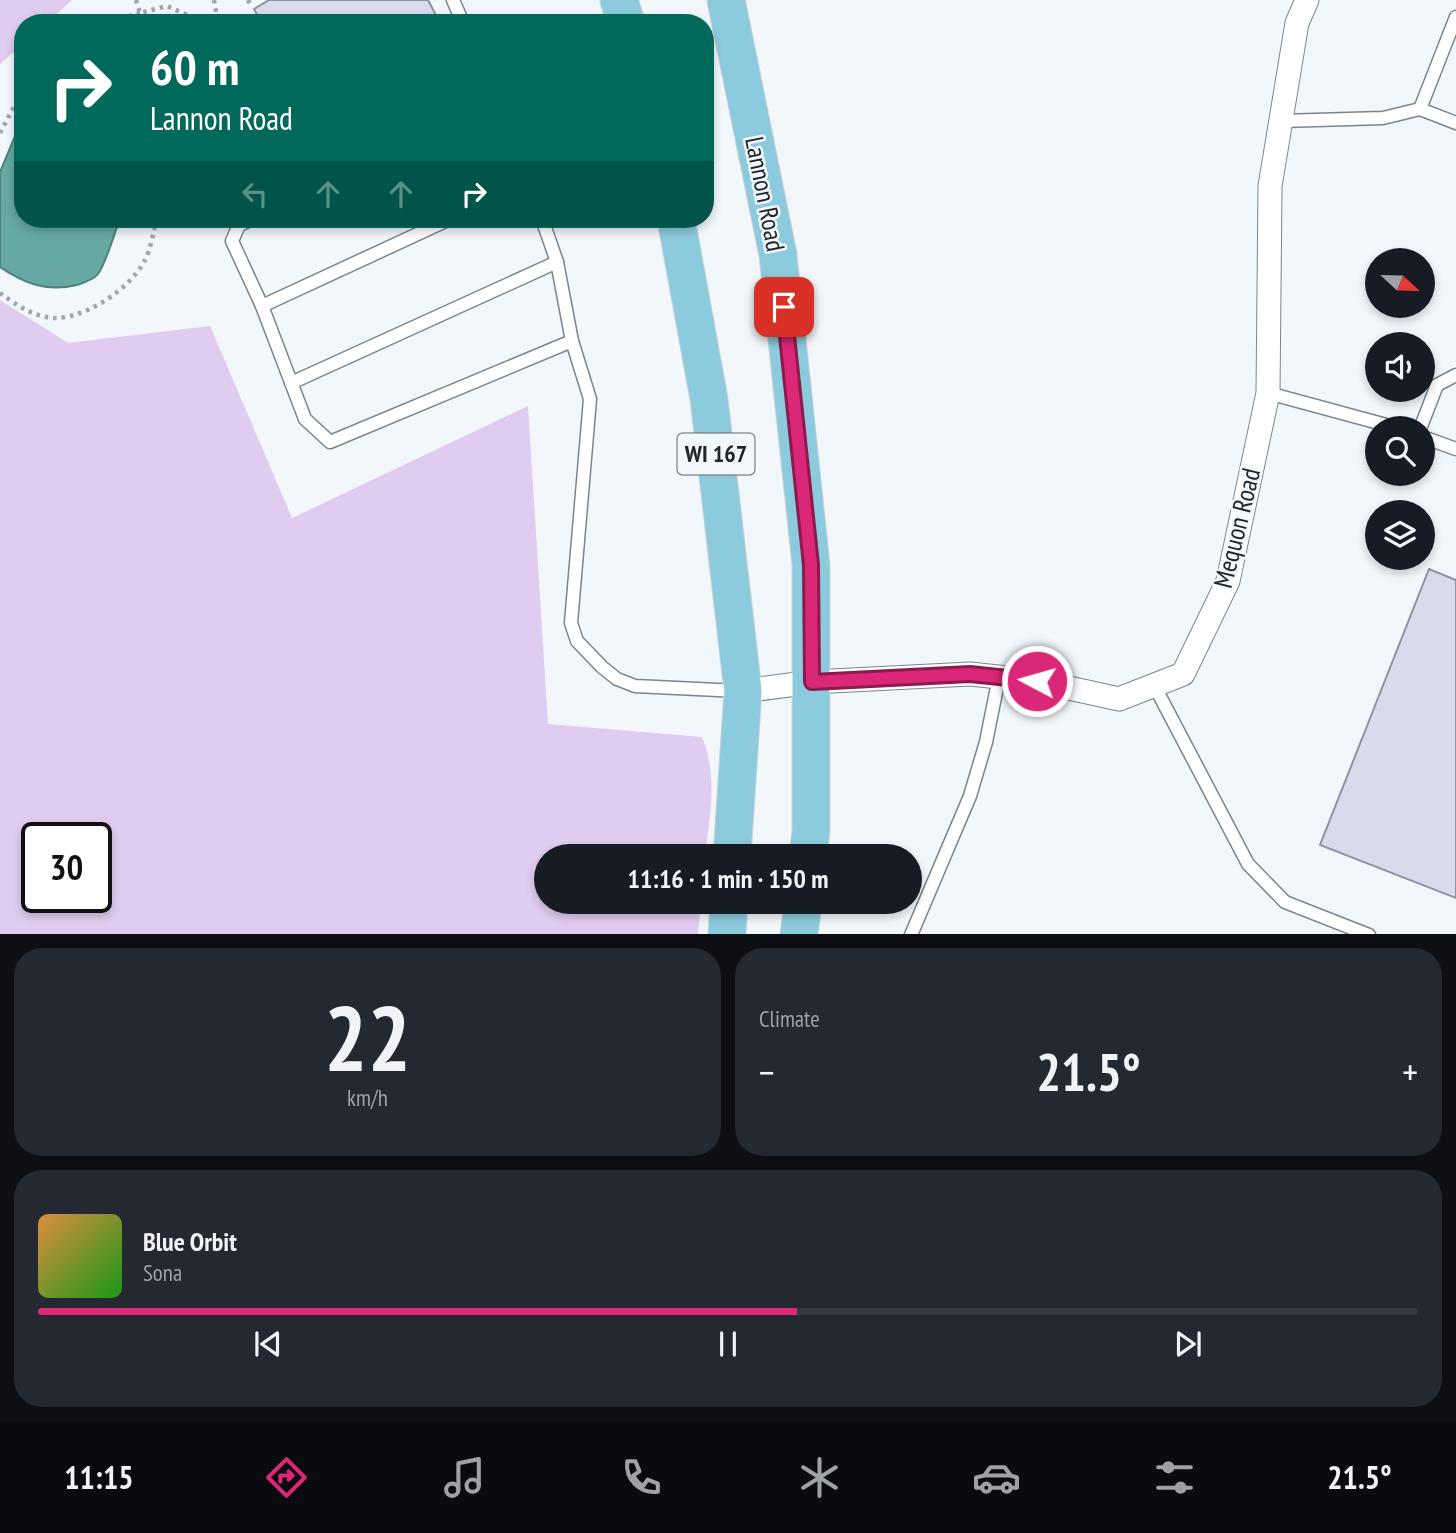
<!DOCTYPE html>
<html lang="en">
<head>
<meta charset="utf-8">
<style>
  :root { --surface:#171b24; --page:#242831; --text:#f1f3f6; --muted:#9ea1a6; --line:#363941; --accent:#db2777 }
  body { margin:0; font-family:"PT Sans Narrow",sans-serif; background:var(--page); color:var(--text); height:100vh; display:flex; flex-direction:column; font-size:26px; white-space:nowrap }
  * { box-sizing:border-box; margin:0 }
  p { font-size:23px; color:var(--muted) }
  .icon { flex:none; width:38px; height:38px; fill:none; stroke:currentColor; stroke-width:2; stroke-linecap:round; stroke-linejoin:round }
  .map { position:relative; height:934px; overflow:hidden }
  .panel { display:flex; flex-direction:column; gap:14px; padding:14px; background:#0d0f14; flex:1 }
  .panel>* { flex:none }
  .banner { position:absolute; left:14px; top:14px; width:700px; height:214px; border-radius:28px; box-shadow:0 4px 10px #0003; background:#00695c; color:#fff; overflow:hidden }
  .needle { width:46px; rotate:112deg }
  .fabs { position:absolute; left:1365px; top:248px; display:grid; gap:14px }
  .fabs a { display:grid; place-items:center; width:70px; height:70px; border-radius:50%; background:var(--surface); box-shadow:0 4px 10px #0003; font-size:35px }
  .speed { position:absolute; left:21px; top:822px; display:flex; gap:14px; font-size:35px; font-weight:700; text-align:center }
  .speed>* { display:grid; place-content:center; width:91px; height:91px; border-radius:50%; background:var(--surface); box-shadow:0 4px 10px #0003; line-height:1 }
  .speed .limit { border:4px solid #111; border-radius:10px; background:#fff; color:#111 }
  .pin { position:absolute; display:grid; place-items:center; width:60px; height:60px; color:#fff; margin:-30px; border-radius:14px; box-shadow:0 4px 10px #0006 }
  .me { position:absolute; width:77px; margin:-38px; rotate:276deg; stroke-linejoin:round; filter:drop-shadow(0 0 5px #0008) }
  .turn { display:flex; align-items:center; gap:24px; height:147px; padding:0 21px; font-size:32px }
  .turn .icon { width:91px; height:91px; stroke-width:2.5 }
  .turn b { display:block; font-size:49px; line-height:60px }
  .lanes { display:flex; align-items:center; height:66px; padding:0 21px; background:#0003; justify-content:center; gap:35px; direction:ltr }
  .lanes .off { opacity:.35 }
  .big { font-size:52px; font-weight:800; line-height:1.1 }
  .panel .card { flex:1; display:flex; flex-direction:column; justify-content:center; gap:10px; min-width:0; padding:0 24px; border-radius:28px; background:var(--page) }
  .panel .dial { align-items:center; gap:0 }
  .dial b { font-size:91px; line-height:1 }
  .song { display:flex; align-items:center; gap:21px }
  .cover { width:84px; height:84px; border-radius:10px; background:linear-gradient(135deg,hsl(30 70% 55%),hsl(120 70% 35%)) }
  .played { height:7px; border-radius:4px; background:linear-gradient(90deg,var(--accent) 55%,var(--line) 55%) }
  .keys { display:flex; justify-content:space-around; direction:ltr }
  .heat { display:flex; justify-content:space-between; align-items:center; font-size:38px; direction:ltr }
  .panel .tiles { flex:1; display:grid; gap:14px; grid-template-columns:1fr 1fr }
  .card:last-child { grid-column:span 2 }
  .trip { position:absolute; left:534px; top:844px; width:388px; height:70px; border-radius:35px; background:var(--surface); box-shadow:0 4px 10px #0003; font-weight:800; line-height:70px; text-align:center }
  .tabs { display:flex; height:112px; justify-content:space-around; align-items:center; background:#090b0e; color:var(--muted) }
  .tabs .icon { width:49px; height:49px }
  .tabs .active { color:var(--accent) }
  .tabs b { font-size:32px; color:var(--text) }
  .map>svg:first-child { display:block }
  .green { fill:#e0ccf0; fill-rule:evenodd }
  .water { fill:#66a8a3; stroke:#51817f; stroke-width:2 }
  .building { fill:#d8dbec; stroke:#9092a2; stroke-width:2 }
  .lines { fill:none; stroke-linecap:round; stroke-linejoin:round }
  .lane-casing { stroke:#798591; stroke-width:15 }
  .street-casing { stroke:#798591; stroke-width:25 }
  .primary-casing { stroke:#d2d3d4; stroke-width:39 }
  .path { stroke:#a1a6ab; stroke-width:4.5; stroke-dasharray:3.5 5; stroke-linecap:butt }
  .lane { stroke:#fff; stroke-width:12 }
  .street { stroke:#fff; stroke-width:23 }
  .primary { stroke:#8ccbdd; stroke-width:37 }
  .route-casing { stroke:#8e194d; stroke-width:18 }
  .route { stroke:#db2777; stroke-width:12 }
  .labels { text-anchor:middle; stroke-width:5; stroke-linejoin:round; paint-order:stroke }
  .shield { fill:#f2f7fc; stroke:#5f6469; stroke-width:2 }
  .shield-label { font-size:24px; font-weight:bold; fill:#20252a }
  .street-label { font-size:26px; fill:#20252a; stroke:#f2f7fc }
</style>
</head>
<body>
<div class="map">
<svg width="1456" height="935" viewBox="0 0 1456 935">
  <rect width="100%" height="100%" fill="#f2f7fc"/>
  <g class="green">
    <polygon points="0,0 72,0 47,23 23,23 23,44 0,64"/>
    <path d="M0,300L68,343L210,326L292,518L528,406L548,724L702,737C718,777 710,814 705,856H546V901H701L698,934H0ZM37,838H96V898H37Z"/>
  </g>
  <path class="water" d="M23,117V219H120C115,231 105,267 97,275C93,280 83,283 77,285C47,292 25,284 0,267V172Z"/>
  <g class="building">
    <polygon points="269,0 428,0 440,23 262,23 254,9"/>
    <polygon points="1429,569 1456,580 1456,898 1320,845"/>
  </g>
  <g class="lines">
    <g class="lane-casing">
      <g id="lane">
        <polyline points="453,0 463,23"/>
        <polyline points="1420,109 1456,123"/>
        <polyline points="1281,121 1383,118 1420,109 1456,17"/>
        <polyline points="253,219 239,225 232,241 262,306 305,419 330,442 572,341"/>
        <polyline points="542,219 557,262 572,341 590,399 571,623 577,641 602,667 617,679 635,686 739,691"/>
        <polyline points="262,306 450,219"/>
        <polyline points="291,383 557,262"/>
        <polyline points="1268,393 1401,429"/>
        <polyline points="1420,429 1437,385 1456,375"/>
        <polyline points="1423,437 1456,449"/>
        <polyline points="1154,685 1248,864 1285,902 1369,935"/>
        <polyline points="911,935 970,796 986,742 999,677"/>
      </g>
    </g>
    <g class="street-casing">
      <polyline id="street" points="743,691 812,682 970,674 1037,681 1119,699 1183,674 1228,581 1268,393 1270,186 1297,23 1307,0"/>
    </g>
    <g class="primary-casing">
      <g id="primary">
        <polyline points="619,0 626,23"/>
        <polyline points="726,0 778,255 811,565 811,831 808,856"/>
        <polyline points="676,219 709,399 743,691 732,856"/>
        <polyline points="727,935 729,901"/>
        <polyline points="799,935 803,901"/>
      </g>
    </g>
    <g class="path">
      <polyline points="136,0 140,13 167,6 205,23"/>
      <polyline points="214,0 218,23"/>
      <polyline points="248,0 251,6"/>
      <polyline points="104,23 140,13"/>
      <polyline points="0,133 23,90"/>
      <path d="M0,293C16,305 37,319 58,318C89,316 131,288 145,260C151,249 153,232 157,219"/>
    </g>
    <use href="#lane" class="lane"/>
    <use href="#street" class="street"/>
    <use href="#primary" class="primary"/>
  </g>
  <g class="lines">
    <g class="route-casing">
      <polyline id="route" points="784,307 811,565 812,682 970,674 1037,681"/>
    </g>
    <use href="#route" class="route"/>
  </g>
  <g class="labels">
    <rect class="shield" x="677.5" y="433.5" width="77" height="41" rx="5"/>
    <g class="shield-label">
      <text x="716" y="462">WI 167</text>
    </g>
    <g class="street-label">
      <text transform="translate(765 194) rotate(79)" y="9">Lannon Road</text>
      <text transform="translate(1237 528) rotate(-76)" y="9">Mequon Road</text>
    </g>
  </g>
</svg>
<div class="fabs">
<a><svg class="needle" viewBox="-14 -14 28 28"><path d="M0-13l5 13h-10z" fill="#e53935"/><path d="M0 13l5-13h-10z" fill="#9ea1a6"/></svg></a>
<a><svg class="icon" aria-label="sound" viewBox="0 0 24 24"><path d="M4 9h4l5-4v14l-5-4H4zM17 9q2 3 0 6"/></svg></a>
<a><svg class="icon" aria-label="search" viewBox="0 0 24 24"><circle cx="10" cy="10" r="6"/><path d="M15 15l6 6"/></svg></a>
<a><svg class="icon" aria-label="layers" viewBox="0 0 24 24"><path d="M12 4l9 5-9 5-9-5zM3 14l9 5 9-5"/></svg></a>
</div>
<div class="speed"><div class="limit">30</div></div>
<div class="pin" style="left:784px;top:307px;background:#d93025"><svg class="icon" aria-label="arrive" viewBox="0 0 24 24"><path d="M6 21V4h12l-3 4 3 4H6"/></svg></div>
<svg class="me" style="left:1037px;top:681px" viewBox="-20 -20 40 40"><circle r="17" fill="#db2777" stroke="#fff" stroke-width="3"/><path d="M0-11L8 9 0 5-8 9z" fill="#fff"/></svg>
<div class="trip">11:16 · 1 min · 150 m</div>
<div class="banner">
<div class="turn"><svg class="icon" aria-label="right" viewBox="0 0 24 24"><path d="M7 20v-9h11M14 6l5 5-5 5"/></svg><div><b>60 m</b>Lannon Road</div></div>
<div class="lanes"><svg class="icon off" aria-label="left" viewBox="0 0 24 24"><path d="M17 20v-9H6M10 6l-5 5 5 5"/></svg><svg class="icon off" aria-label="ahead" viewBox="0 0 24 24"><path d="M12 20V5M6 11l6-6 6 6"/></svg><svg class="icon off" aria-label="ahead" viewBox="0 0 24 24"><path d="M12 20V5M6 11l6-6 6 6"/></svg><svg class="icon" aria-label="right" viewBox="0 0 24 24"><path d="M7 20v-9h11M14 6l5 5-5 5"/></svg></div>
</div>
</div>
<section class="panel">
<div class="tiles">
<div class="card dial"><b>22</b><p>km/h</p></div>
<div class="card"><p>Climate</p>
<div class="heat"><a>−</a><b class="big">21.5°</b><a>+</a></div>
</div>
<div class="card">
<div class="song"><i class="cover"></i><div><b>Blue Orbit</b><p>Sona</p></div></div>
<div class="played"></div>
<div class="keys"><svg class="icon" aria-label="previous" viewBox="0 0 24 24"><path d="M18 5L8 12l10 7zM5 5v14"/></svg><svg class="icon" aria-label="pause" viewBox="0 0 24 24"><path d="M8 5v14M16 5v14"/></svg><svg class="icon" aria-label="next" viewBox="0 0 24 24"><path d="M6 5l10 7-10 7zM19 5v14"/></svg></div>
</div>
</div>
</section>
<nav class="tabs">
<b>11:15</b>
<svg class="icon active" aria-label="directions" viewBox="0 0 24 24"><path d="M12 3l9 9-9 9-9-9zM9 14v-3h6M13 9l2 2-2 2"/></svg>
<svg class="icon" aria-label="music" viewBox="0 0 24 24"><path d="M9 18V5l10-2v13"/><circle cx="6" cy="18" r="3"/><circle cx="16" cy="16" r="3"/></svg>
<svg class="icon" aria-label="phone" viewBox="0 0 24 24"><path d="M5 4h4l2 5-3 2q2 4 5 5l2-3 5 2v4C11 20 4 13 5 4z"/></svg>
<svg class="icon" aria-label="climate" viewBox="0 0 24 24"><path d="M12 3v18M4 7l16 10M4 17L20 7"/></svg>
<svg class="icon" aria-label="car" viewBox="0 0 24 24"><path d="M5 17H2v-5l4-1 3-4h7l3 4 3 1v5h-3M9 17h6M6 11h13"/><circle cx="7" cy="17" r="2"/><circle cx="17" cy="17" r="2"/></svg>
<svg class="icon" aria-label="filters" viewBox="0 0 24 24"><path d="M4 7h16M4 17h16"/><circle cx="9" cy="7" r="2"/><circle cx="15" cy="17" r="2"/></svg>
<b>21.5°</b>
</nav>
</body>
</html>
